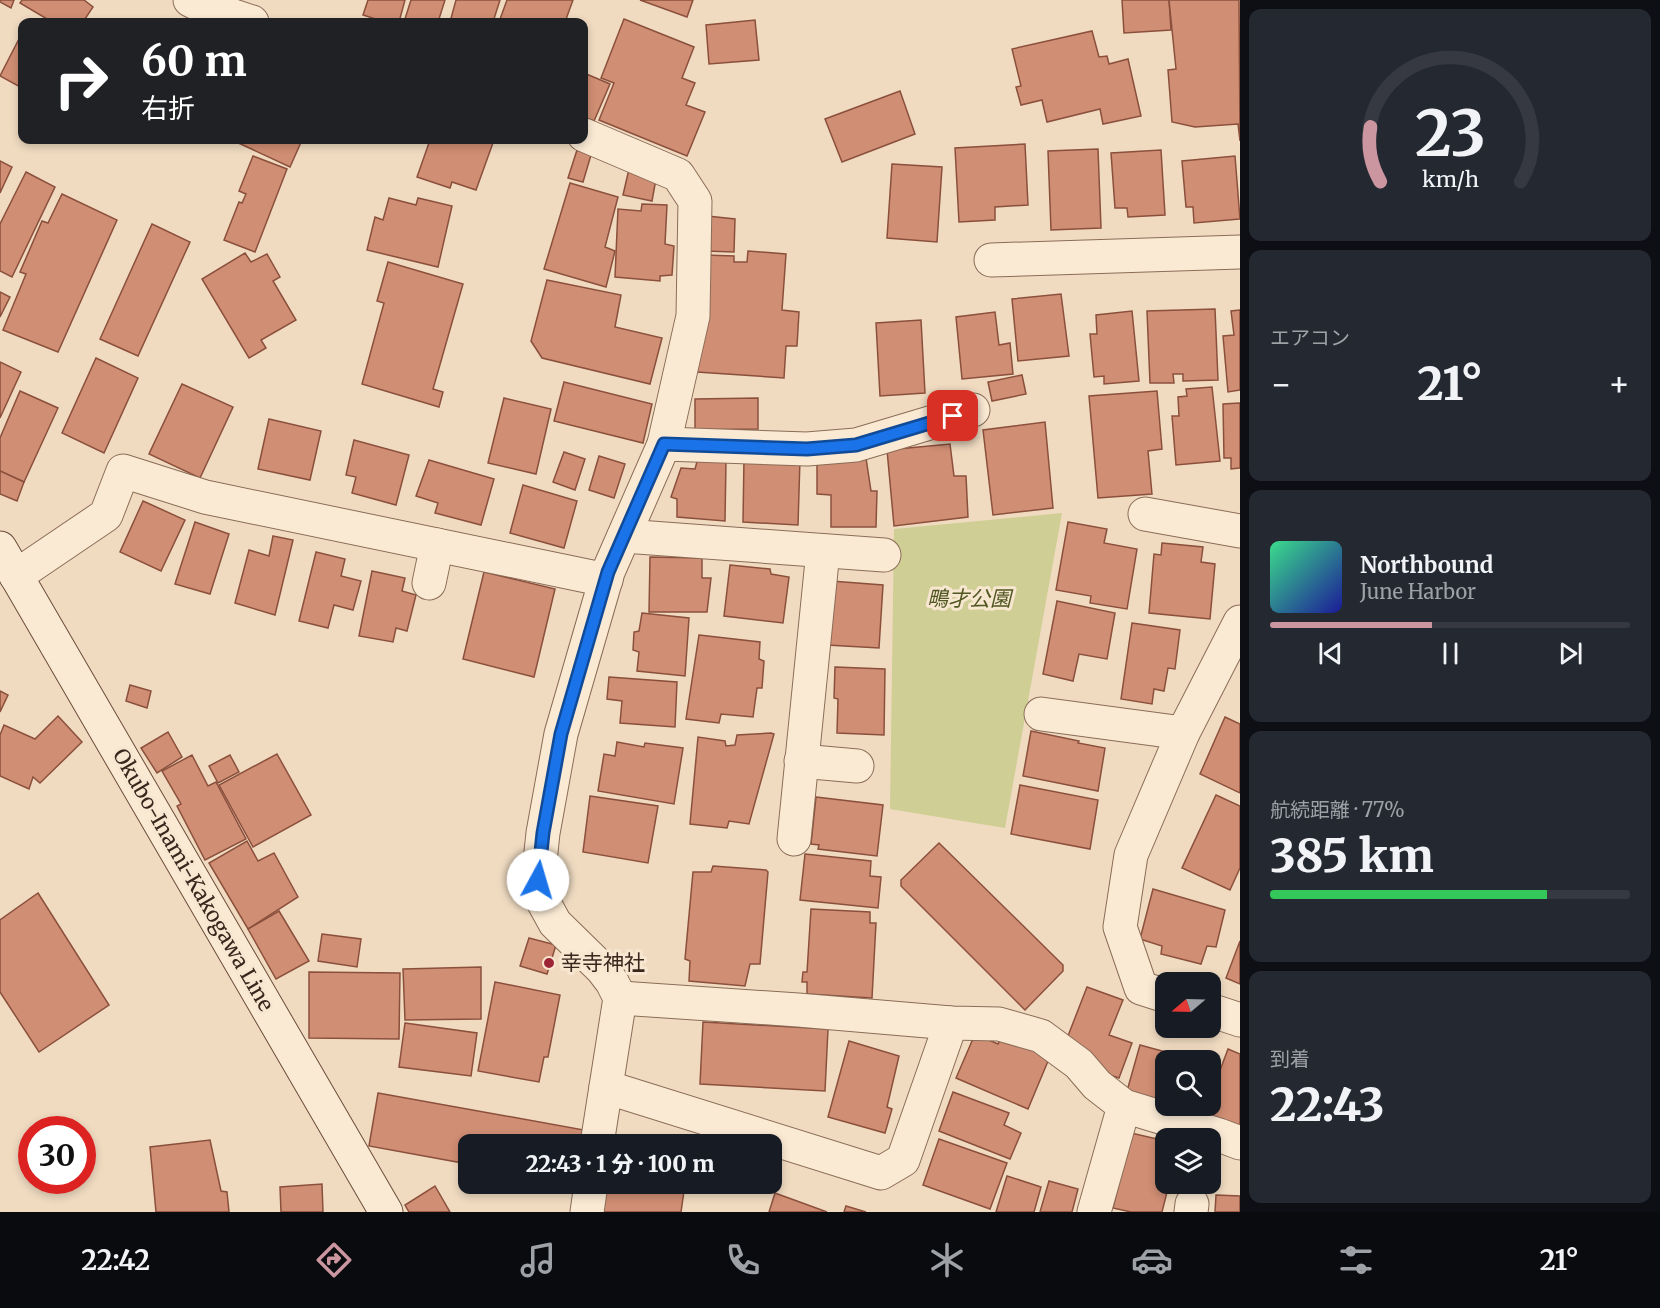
<!DOCTYPE html>
<html lang="ja">
<head>
<meta charset="utf-8">
<style>
  :root { --surface:#171b24; --page:#242831; --text:#f1f3f6; --muted:#9ea1a6; --line:#363941; --accent:#cb969f }
  body { margin:0; font-family:Merriweather,"Noto Sans JP",serif; background:var(--page); color:var(--text); height:100vh; display:flex; flex-direction:column; font-size:22px; white-space:nowrap }
  * { box-sizing:border-box; margin:0 }
  p { font-size:20px; color:var(--muted) }
  .icon { flex:none; width:33px; height:33px; fill:none; stroke:currentColor; stroke-width:2; stroke-linecap:round; stroke-linejoin:round }
  .map { position:relative; flex:1; overflow:hidden }
  .drawer { display:flex; flex-direction:column; gap:9px; padding:9px; background:#0d0f14; width:420px }
  .drawer>* { flex:none }
  .guide { position:absolute; left:18px; top:18px; width:570px; height:126px; border-radius:12px; box-shadow:0 3px 9px #0003; background:#202124; color:#fff; overflow:hidden }
  .needle { width:39px; rotate:251deg }
  .fabs { position:absolute; left:1155px; top:972px; display:grid; gap:12px }
  .fabs a { display:grid; place-items:center; width:66px; height:66px; border-radius:12px; background:var(--surface); box-shadow:0 3px 9px #0003; font-size:30px }
  .speed { position:absolute; left:18px; top:1116px; display:flex; gap:12px; font-size:30px; font-weight:700; text-align:center }
  .speed>* { display:grid; place-content:center; width:78px; height:78px; border-radius:50%; background:var(--surface); box-shadow:0 3px 9px #0003; line-height:1 }
  .speed .limit { border:9px solid #d22; background:#fff; color:#111 }
  .pin { position:absolute; display:grid; place-items:center; width:51px; height:51px; color:#fff; margin:-26px; border-radius:12px; box-shadow:0 3px 9px #0006 }
  .me { position:absolute; width:66px; margin:-33px; rotate:6deg; stroke-linejoin:round; filter:drop-shadow(0 0 4px #0008) }
  .turn { display:flex; align-items:center; gap:21px; height:126px; padding:0 24px; font-size:27px }
  .turn .icon { width:78px; height:78px; stroke-width:2.5 }
  .turn b { display:block; font-size:42px; line-height:51px }
  .big { font-size:45px; font-weight:800; line-height:1.1 }
  .drawer .tile { flex:1; display:flex; flex-direction:column; justify-content:center; gap:9px; min-width:0; padding:0 21px; border-radius:12px; background:var(--page) }
  .drawer .dial { align-items:center; gap:0 }
  .dial svg { height:156px; overflow:visible; fill:none; stroke:var(--line); stroke-width:7; stroke-linecap:round; text-anchor:middle }
  .dial text { fill:var(--text); stroke:none }
  .song { display:flex; align-items:center; gap:18px }
  .cover { width:72px; height:72px; border-radius:9px; background:linear-gradient(135deg,hsl(150 70% 55%),hsl(240 70% 35%)) }
  .played { height:6px; border-radius:3px; background:linear-gradient(90deg,var(--accent) 45%,var(--line) 45%) }
  .keys { display:flex; justify-content:space-around; direction:ltr }
  .heat { display:flex; justify-content:space-between; align-items:center; font-size:33px; direction:ltr }
  .charge { height:9px; border-radius:4px; background:linear-gradient(90deg,#34c759 77%,var(--line) 0) }
  .trip { position:absolute; left:458px; top:1134px; width:324px; height:60px; border-radius:12px; background:var(--surface); box-shadow:0 3px 9px #0003; font-weight:800; line-height:60px; text-align:center }
  .dock { display:flex; height:96px; justify-content:space-around; align-items:center; background:#090b0e; color:var(--muted) }
  .dock .icon { width:42px; height:42px }
  .dock .active { color:var(--accent) }
  .dock b { font-size:27px; color:var(--text) }
  main { display:flex; flex:1; min-height:0 }
  .map>svg:first-child { display:block }
  .green { fill:#cfce94 }
  .building { fill:#d08e74; stroke:#8b503c; stroke-width:1.5 }
  .lines { fill:none; stroke-linecap:round; stroke-linejoin:round }
  .minor-casing { stroke:#8b6c57; stroke-width:35 }
  .secondary-casing { stroke:#6c4d3b; stroke-width:35 }
  .minor { stroke:#faead4; stroke-width:33 }
  .secondary { stroke:#faead4; stroke-width:33 }
  .route-casing { stroke:#114b97; stroke-width:15 }
  .route { stroke:#1a73e8; stroke-width:10 }
  .poi-dot { fill:#9d2435; stroke:#f7e7d1; stroke-width:2 }
  .labels { text-anchor:middle; stroke-width:6; stroke-linejoin:round; paint-order:stroke }
  .park-label { font-size:21px; font-style:italic; fill:#515722; stroke:#f7e7d1 }
  .street-label { font-size:21px; fill:#39261c; stroke:#f7e7d1 }
  .poi-label { font-size:21px; fill:#39261c; stroke:#f7e7d1; text-anchor:start }
</style>
</head>
<body>
<main>
<div class="map">
<svg width="1240" height="1212" viewBox="0 0 1240 1212">
  <rect width="100%" height="100%" fill="#f0dbc1"/>
  <polygon class="green" points="1062,513 1005,828 890,809 894,529"/>
  <g class="building">
    <polygon points="0,0 14,0 11,8 0,2"/>
    <polygon points="22,0 84,0 93,7 83,22 52,22 20,3"/>
    <polygon points="368,0 405,0 399,22 385,22 363,15"/>
    <polygon points="411,0 445,0 438,22 404,22"/>
    <polygon points="456,0 500,0 493,22 450,22"/>
    <polygon points="507,0 573,0 565,22 499,22"/>
    <polygon points="640,0 693,0 687,17"/>
    <polygon points="1122,0 1169,0 1171,30 1124,33"/>
    <polygon points="1169,0 1239,0 1240,141 1238,124 1195,127 1172,122 1168,70 1176,69"/>
    <polygon points="624,19 694,47 682,78 695,83 686,105 705,112 687,156 599,120 614,83 601,78"/>
    <polygon points="755,20 759,60 709,64 706,25"/>
    <polygon points="1092,31 1099,57 1107,56 1109,64 1128,59 1141,116 1103,124 1100,109 1047,122 1042,100 1021,105 1016,87 1021,86 1012,49"/>
    <polygon points="22,33 22,88 0,76"/>
    <polygon points="584,73 610,84 594,121 584,117"/>
    <polygon points="900,91 915,134 842,162 825,119"/>
    <polygon points="232,140 302,140 290,167"/>
    <polygon points="430,140 494,140 476,190 452,182 450,188 417,177"/>
    <polygon points="1025,144 1028,205 995,207 995,220 959,222 955,148"/>
    <polygon points="1098,149 1101,228 1051,230 1048,151"/>
    <polygon points="577,150 591,155 583,182 568,178"/>
    <polygon points="1161,150 1165,215 1128,217 1127,208 1115,208 1111,153"/>
    <polygon points="253,156 287,169 255,252 224,240 239,202 242,203 246,194 239,191"/>
    <polygon points="1235,156 1240,219 1194,223 1193,207 1186,207 1182,161"/>
    <polygon points="0,161 12,167 0,193"/>
    <polygon points="892,164 942,167 937,242 887,238"/>
    <polygon points="629,169 656,179 652,201 623,195"/>
    <polygon points="26,172 55,187 12,277 0,271 0,224"/>
    <polygon points="570,183 618,197 605,247 615,251 606,287 544,269"/>
    <polygon points="62,194 117,220 58,352 3,330 26,274 20,272 42,221 48,223"/>
    <polygon points="389,198 416,205 418,198 452,206 438,267 367,250 375,217 383,220"/>
    <polygon points="642,204 667,205 665,244 674,246 672,275 660,276 660,281 615,277 618,209 641,211"/>
    <polygon points="707,216 735,219 734,252 704,251"/>
    <polygon points="152,224 190,242 138,356 100,339"/>
    <polygon points="748,251 786,254 782,310 799,312 797,346 786,346 784,378 697,372 705,255 734,256 734,262 747,262"/>
    <polygon points="245,253 251,262 267,254 280,277 273,281 296,320 261,340 266,348 249,358 202,279"/>
    <polygon points="388,262 463,284 433,389 443,392 439,407 362,384 384,303 377,301"/>
    <polygon points="547,280 621,295 615,327 662,338 650,384 542,358 531,341"/>
    <polygon points="0,292 10,297 0,317"/>
    <polygon points="1061,294 1069,356 1018,361 1012,299"/>
    <polygon points="1215,309 1218,380 1183,381 1183,374 1173,374 1174,383 1150,383 1147,311"/>
    <polygon points="1240,310 1240,390 1228,392 1223,336 1234,335 1231,311"/>
    <polygon points="1132,311 1139,381 1104,384 1104,376 1094,377 1090,334 1097,334 1096,315"/>
    <polygon points="995,312 999,345 1010,343 1013,374 962,379 956,317"/>
    <polygon points="921,320 925,393 880,396 876,323"/>
    <polygon points="96,358 138,378 104,453 62,433"/>
    <polygon points="0,362 21,372 0,418"/>
    <polygon points="1022,375 1026,394 992,401 988,382"/>
    <polygon points="564,382 652,404 643,443 554,421"/>
    <polygon points="182,384 233,407 200,478 149,454"/>
    <polygon points="1212,387 1220,461 1176,465 1172,416 1179,416 1178,397 1187,396 1186,389"/>
    <polygon points="20,391 58,408 24,482 0,471 0,438"/>
    <polygon points="1157,391 1162,449 1148,451 1152,494 1098,498 1089,396"/>
    <polygon points="504,398 551,409 536,474 488,463"/>
    <polygon points="758,398 758,429 695,430 695,399"/>
    <polygon points="1240,403 1240,468 1231,469 1231,458 1224,458 1223,404"/>
    <polygon points="269,419 321,431 310,480 258,469"/>
    <polygon points="1045,422 1053,508 993,515 983,430"/>
    <polygon points="354,440 409,455 396,505 352,493 356,477 346,475"/>
    <polygon points="950,444 954,476 966,476 968,517 894,526 887,450"/>
    <polygon points="564,452 585,459 575,490 553,482"/>
    <polygon points="599,456 625,464 614,498 589,490"/>
    <polygon points="744,457 800,459 798,525 743,522"/>
    <polygon points="698,458 726,460 725,521 677,517 677,499 671,497 681,468 695,469"/>
    <polygon points="866,458 871,491 877,491 876,527 831,527 831,495 817,494 817,459"/>
    <polygon points="429,460 494,479 481,525 435,513 438,503 416,496"/>
    <polygon points="0,471 24,482 17,501 0,494"/>
    <polygon points="523,485 577,501 564,548 510,533"/>
    <polygon points="143,501 185,520 161,571 120,552"/>
    <polygon points="195,522 229,534 210,594 175,584"/>
    <polygon points="1068,522 1107,529 1104,543 1137,549 1127,609 1090,603 1091,596 1056,590"/>
    <polygon points="273,536 293,540 275,615 235,603 249,550 269,556"/>
    <polygon points="1162,543 1203,547 1201,562 1215,564 1210,619 1149,613 1154,554 1161,555"/>
    <polygon points="316,552 345,559 341,576 361,581 353,610 334,605 328,628 299,621"/>
    <polygon points="650,557 702,558 702,578 711,578 707,612 649,612"/>
    <polygon points="730,565 770,569 771,574 789,577 783,623 724,616"/>
    <polygon points="372,571 405,578 402,591 416,595 407,631 396,628 393,642 359,636"/>
    <polygon points="484,572 555,589 534,677 463,659"/>
    <polygon points="831,581 883,585 879,648 827,645"/>
    <polygon points="1057,601 1115,613 1107,659 1079,654 1073,681 1043,674"/>
    <polygon points="642,613 689,618 685,676 637,671 639,652 633,650 634,632 639,631"/>
    <polygon points="1132,623 1180,630 1175,669 1168,668 1164,691 1154,689 1152,704 1121,699"/>
    <polygon points="699,635 760,642 759,659 764,661 762,688 757,688 753,717 721,714 719,723 686,719"/>
    <polygon points="835,667 885,669 884,735 837,733 838,699 834,698"/>
    <polygon points="609,677 677,682 675,727 620,723 622,701 607,699"/>
    <polygon points="130,685 151,691 147,708 126,701"/>
    <polygon points="0,691 8,695 0,712"/>
    <polygon points="58,716 82,742 40,783 33,777 29,789 0,776 0,735 4,725 35,739"/>
    <polygon points="1225,717 1240,724 1240,793 1200,774"/>
    <polygon points="1031,731 1079,741 1078,743 1105,748 1098,791 1023,776"/>
    <polygon points="168,732 182,757 157,773 141,748"/>
    <polygon points="771,733 774,734 749,824 729,821 727,828 690,824 698,737 725,741 726,746 735,745 737,735"/>
    <polygon points="617,742 644,747 645,743 683,748 674,804 598,791 604,754 615,756"/>
    <polygon points="277,754 311,815 253,847 219,785"/>
    <polygon points="192,755 208,786 216,782 246,839 205,860 177,806 181,804 162,771"/>
    <polygon points="230,755 239,772 218,783 209,766"/>
    <polygon points="1020,785 1098,800 1090,849 1011,834"/>
    <polygon points="1216,795 1240,806 1240,868 1230,890 1182,868"/>
    <polygon points="590,796 658,806 648,863 583,852"/>
    <polygon points="816,797 883,805 877,856 818,849 819,845 811,844"/>
    <polygon points="247,841 258,861 274,853 298,897 248,929 209,863"/>
    <polygon points="939,843 1063,965 1063,971 1025,1010 901,886 901,880"/>
    <polygon points="805,854 871,861 870,876 881,877 878,908 800,900"/>
    <polygon points="713,866 766,870 768,872 760,964 750,964 745,986 689,981 690,961 685,959 693,872 711,872"/>
    <polygon points="1153,889 1225,910 1216,947 1207,946 1201,964 1161,954 1162,946 1140,939"/>
    <polygon points="38,893 109,1005 39,1052 0,992 0,920"/>
    <polygon points="811,909 870,912 870,923 876,923 872,998 807,994 807,982 802,982 803,972 807,972"/>
    <polygon points="279,911 309,961 276,979 248,929"/>
    <polygon points="322,934 361,939 357,967 318,961"/>
    <polygon points="529,938 556,945 547,974 520,966"/>
    <polygon points="1240,941 1240,984 1226,978"/>
    <polygon points="481,967 481,1019 405,1020 403,969"/>
    <polygon points="309,972 400,973 399,1039 309,1038"/>
    <polygon points="495,982 560,995 548,1057 544,1057 539,1082 478,1071"/>
    <polygon points="1087,987 1123,1000 1109,1035 1132,1043 1119,1078 1089,1068 1066,1041"/>
    <polygon points="703,1022 828,1029 825,1091 700,1084"/>
    <polygon points="405,1023 477,1033 471,1076 399,1067"/>
    <polygon points="1004,1033 1051,1054 1028,1109 956,1078 975,1034 998,1044"/>
    <polygon points="849,1041 899,1056 887,1107 892,1109 885,1133 828,1117"/>
    <polygon points="1140,1045 1184,1057 1183,1060 1166,1060 1166,1102 1127,1091"/>
    <polygon points="1228,1049 1240,1054 1240,1131 1203,1117 1207,1106 1210,1106 1210,1097"/>
    <polygon points="953,1092 1009,1113 1004,1125 1021,1133 1010,1159 939,1131"/>
    <polygon points="378,1093 584,1130 581,1144 468,1144 468,1164 369,1146"/>
    <polygon points="1131,1133 1166,1141 1166,1184 1169,1184 1162,1212 1131,1212 1113,1208"/>
    <polygon points="615,1139 644,1144 614,1144"/>
    <polygon points="939,1139 1007,1163 990,1209 923,1185"/>
    <polygon points="210,1140 221,1191 227,1192 229,1212 156,1212 150,1147"/>
    <polygon points="1007,1176 1041,1187 1034,1212 996,1212"/>
    <polygon points="1049,1181 1078,1189 1072,1212 1040,1212"/>
    <polygon points="322,1184 323,1212 281,1212 280,1187"/>
    <polygon points="606,1184 685,1184 681,1212 600,1212"/>
    <polygon points="435,1186 450,1212 409,1212 405,1205"/>
    <polygon points="775,1193 827,1212 769,1212"/>
    <polygon points="1216,1195 1240,1196 1240,1212 1215,1212"/>
    <polygon points="846,1206 866,1212 844,1212"/>
  </g>
  <g class="lines">
    <g class="minor-casing">
      <g id="minor">
        <polyline points="190,0 200,5 252,22"/>
        <polyline points="584,135 678,175 695,201 693,316 664,444 608,572 561,734 543,833 538,880 544,903 555,923 602,969 612,982 620,998 597,1144"/>
        <polyline points="991,260 1240,252"/>
        <polyline points="664,444 807,449 856,445 973,410"/>
        <polyline points="1145,514 1240,531"/>
        <polyline points="624,536 884,555"/>
        <polyline points="16,576 106,515 123,471 205,497 606,580"/>
        <polyline points="429,583 437,545"/>
        <polyline points="1041,714 1183,733"/>
        <polyline points="801,761 857,766"/>
        <polyline points="794,839 823,551"/>
        <polyline points="1166,996 1141,988 1120,927 1131,855 1183,733 1240,622"/>
        <polyline points="620,998 798,1010 951,1023 999,1024 1041,1036 1079,1064 1097,1085 1124,1106 1219,1135 1240,1143"/>
        <polyline points="1210,1010 1240,1020"/>
        <polyline points="606,1087 881,1173 903,1160 951,1023"/>
        <polyline points="587,1212 591,1184"/>
        <polyline points="1094,1212 1124,1106"/>
        <polyline points="1191,1212 1192,1204"/>
      </g>
    </g>
    <g class="secondary-casing">
      <polyline id="secondary" points="0,548 386,1212"/>
    </g>
    <use href="#minor" class="minor"/>
    <use href="#secondary" class="secondary"/>
  </g>
  <g class="lines">
    <g class="route-casing">
      <polyline id="route" points="538,880 543,833 561,734 608,572 664,444 807,449 856,445 953,416"/>
    </g>
    <use href="#route" class="route"/>
  </g>
  <circle class="poi-dot" cx="549" cy="963" r="6"/>
  <g class="labels">
    <g class="park-label">
      <text x="969" y="606">鴫才公園</text>
    </g>
    <g class="street-label">
      <text transform="translate(193 880) rotate(60)" y="7">Okubo-Inami-Kakogawa Line</text>
    </g>
    <g class="poi-label">
      <text x="561" y="970">幸寺神社</text>
    </g>
  </g>
</svg>
<div class="fabs">
<a><svg class="needle" viewBox="-14 -14 28 28"><path d="M0-13l5 13h-10z" fill="#e53935"/><path d="M0 13l5-13h-10z" fill="#9ea1a6"/></svg></a>
<a><svg class="icon" aria-label="search" viewBox="0 0 24 24"><circle cx="10" cy="10" r="6"/><path d="M15 15l6 6"/></svg></a>
<a><svg class="icon" aria-label="layers" viewBox="0 0 24 24"><path d="M12 4l9 5-9 5-9-5zM3 14l9 5 9-5"/></svg></a>
</div>
<div class="speed"><div class="limit">30</div></div>
<div class="pin" style="left:953px;top:416px;background:#d93025"><svg class="icon" aria-label="arrive" viewBox="0 0 24 24"><path d="M6 21V4h12l-3 4 3 4H6"/></svg></div>
<svg class="me" style="left:538px;top:880px" viewBox="-20 -20 40 40"><circle r="19" fill="#fff"/><path d="M0-13L10 11 0 6-10 11z" fill="#1a73e8"/></svg>
<div class="trip">22:43 · 1 分 · 100 m</div>
<div class="guide">
<div class="turn"><svg class="icon" aria-label="right" viewBox="0 0 24 24"><path d="M7 20v-9h11M14 6l5 5-5 5"/></svg><div><b>60 m</b>右折</div></div>
</div>
</div>
<section class="drawer">
<div class="tile dial"><svg viewBox="0 0 100 80">
<path d="M14 69A42 42 0 1 1 86 69"/>
<path d="M14 69A42 42 0 0 1 9 41" stroke="#cb969f"/>
<text x="50" y="56" font-size="32" font-weight="700">23</text>
<text x="50" y="72" font-size="11">km/h</text>
</svg></div>
<div class="tile"><p>エアコン</p>
<div class="heat"><a>−</a><b class="big">21°</b><a>+</a></div>
</div>
<div class="tile">
<div class="song"><i class="cover"></i><div><b>Northbound</b><p>June Harbor</p></div></div>
<div class="played"></div>
<div class="keys"><svg class="icon" aria-label="previous" viewBox="0 0 24 24"><path d="M18 5L8 12l10 7zM5 5v14"/></svg><svg class="icon" aria-label="pause" viewBox="0 0 24 24"><path d="M8 5v14M16 5v14"/></svg><svg class="icon" aria-label="next" viewBox="0 0 24 24"><path d="M6 5l10 7-10 7zM19 5v14"/></svg></div>
</div>
<div class="tile"><p>航続距離 · 77%</p><b class="big">385 km</b><div class="charge"></div></div>
<div class="tile"><p>到着</p><b class="big">22:43</b></div>
</section>
</main>
<nav class="dock">
<b>22:42</b>
<svg class="icon active" aria-label="directions" viewBox="0 0 24 24"><path d="M12 3l9 9-9 9-9-9zM9 14v-3h6M13 9l2 2-2 2"/></svg>
<svg class="icon" aria-label="music" viewBox="0 0 24 24"><path d="M9 18V5l10-2v13"/><circle cx="6" cy="18" r="3"/><circle cx="16" cy="16" r="3"/></svg>
<svg class="icon" aria-label="phone" viewBox="0 0 24 24"><path d="M5 4h4l2 5-3 2q2 4 5 5l2-3 5 2v4C11 20 4 13 5 4z"/></svg>
<svg class="icon" aria-label="climate" viewBox="0 0 24 24"><path d="M12 3v18M4 7l16 10M4 17L20 7"/></svg>
<svg class="icon" aria-label="car" viewBox="0 0 24 24"><path d="M5 17H2v-5l4-1 3-4h7l3 4 3 1v5h-3M9 17h6M6 11h13"/><circle cx="7" cy="17" r="2"/><circle cx="17" cy="17" r="2"/></svg>
<svg class="icon" aria-label="filters" viewBox="0 0 24 24"><path d="M4 7h16M4 17h16"/><circle cx="9" cy="7" r="2"/><circle cx="15" cy="17" r="2"/></svg>
<b>21°</b>
</nav>
</body>
</html>
